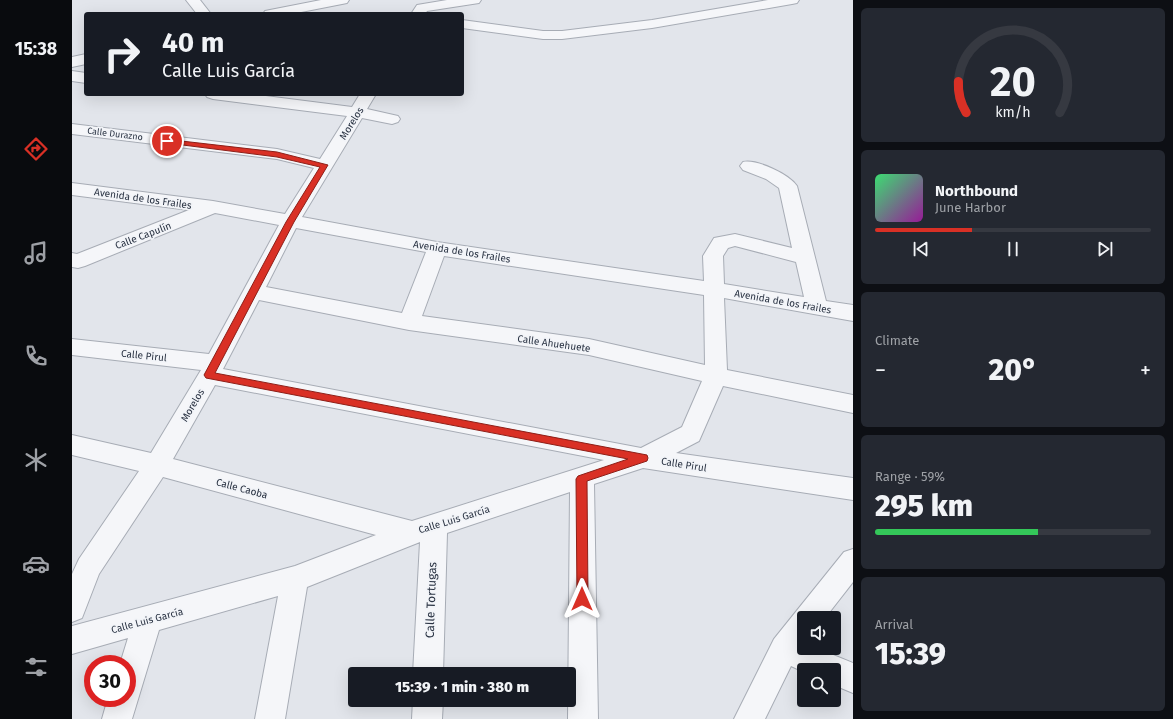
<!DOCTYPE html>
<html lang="en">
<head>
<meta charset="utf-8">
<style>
  :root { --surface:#171b24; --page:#242831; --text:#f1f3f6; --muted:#9ea1a6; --line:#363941; --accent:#d93025 }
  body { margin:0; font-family:"Fira Sans",sans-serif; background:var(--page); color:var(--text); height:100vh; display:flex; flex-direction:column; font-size:15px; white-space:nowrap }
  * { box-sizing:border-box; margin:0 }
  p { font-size:13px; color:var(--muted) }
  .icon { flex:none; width:22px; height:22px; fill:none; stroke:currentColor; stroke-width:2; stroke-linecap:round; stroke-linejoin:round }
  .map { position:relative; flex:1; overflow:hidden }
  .sheet { display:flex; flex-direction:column; gap:8px; padding:8px; background:#0d0f14; width:320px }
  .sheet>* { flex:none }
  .guide { position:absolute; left:12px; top:12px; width:380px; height:84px; border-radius:4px; box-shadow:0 4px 16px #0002; background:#171b24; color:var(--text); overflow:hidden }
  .controls { position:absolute; left:725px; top:611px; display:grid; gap:8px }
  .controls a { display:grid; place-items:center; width:44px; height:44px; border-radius:4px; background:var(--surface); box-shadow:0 4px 16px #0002; font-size:20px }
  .speed { position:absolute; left:12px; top:655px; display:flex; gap:8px; font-size:20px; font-weight:700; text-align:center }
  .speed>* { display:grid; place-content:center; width:52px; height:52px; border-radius:50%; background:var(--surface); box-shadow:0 4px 16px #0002; line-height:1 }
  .speed .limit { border:6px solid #d22; background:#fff; color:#111 }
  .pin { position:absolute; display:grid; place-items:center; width:34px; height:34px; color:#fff; margin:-17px; border:2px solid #fff; border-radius:50%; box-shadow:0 1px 4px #0007 }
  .me { position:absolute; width:44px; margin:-22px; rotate:0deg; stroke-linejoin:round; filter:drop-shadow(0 0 3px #0008) }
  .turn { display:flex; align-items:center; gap:14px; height:84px; padding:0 12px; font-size:18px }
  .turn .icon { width:52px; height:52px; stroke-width:2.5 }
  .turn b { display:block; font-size:28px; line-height:34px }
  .big { font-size:30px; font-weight:800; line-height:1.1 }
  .sheet .tile { flex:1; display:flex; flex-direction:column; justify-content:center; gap:6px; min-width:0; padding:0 14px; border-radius:6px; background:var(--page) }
  .sheet .dial { align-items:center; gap:0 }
  .dial svg { height:104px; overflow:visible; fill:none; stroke:var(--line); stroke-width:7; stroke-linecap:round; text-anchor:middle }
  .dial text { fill:var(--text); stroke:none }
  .song { display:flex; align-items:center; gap:12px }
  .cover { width:48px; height:48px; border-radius:6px; background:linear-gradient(135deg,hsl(140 70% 55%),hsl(300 70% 35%)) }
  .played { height:4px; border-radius:2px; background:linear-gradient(90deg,var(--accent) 35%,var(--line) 35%) }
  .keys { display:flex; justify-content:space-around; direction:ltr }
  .heat { display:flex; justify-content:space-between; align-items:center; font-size:22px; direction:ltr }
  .charge { height:6px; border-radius:3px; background:linear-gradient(90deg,#34c759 59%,var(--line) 0) }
  .trip { position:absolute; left:276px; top:667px; width:228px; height:40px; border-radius:4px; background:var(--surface); box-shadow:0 4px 16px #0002; font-weight:800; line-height:40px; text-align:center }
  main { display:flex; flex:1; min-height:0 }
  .menu { display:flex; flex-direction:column; width:72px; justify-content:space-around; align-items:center; background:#090b0e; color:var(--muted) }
  .menu .icon { width:28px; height:28px }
  .menu .active { color:var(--accent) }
  .menu b { font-size:18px; color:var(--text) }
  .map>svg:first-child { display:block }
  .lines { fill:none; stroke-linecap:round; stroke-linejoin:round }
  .street-casing { stroke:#a7acb5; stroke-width:2 }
  .street { fill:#f5f6f9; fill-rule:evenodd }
  .route { fill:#d93025; stroke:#8d1f18 }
  .labels { text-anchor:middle; stroke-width:3.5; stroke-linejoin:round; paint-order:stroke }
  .far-street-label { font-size:9px; fill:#2a3343; stroke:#f2f4f8 }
  .street-label { font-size:10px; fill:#2a3343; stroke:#f2f4f8 }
  .near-street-label { font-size:12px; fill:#2a3343; stroke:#f2f4f8 }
</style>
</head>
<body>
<main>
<nav class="menu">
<b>15:38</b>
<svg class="icon active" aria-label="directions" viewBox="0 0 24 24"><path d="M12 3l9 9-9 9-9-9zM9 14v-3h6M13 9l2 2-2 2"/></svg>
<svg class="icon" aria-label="music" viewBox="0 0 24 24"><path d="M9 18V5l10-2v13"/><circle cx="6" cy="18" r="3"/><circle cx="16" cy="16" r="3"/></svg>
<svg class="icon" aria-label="phone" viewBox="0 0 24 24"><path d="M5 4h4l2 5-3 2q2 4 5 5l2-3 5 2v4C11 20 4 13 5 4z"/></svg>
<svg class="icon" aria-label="climate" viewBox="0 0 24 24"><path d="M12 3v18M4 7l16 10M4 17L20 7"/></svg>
<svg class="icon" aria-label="car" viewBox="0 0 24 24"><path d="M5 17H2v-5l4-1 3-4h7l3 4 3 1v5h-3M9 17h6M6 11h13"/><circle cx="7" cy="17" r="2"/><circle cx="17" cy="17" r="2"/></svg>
<svg class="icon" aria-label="filters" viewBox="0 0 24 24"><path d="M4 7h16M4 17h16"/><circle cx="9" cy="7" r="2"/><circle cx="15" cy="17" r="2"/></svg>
</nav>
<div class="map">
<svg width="781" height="719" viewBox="0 0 781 719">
  <rect width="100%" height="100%" fill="#e2e5eb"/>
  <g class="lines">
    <g class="street-casing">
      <g id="street">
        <polygon points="114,0 128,0 139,14 125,14"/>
        <polygon points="249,0 277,0 275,3 270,4 219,14 191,14 193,11 198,10"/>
        <polygon points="375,0 409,0 407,3 355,11 353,14 339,14 345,5"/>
        <polygon points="696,0 727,0 725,3 720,4 580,28 490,39 471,39 390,28 390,20 471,31 490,31 580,20"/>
        <polygon points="14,54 14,64 0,67 0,57"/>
        <polygon points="0,71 14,73 14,83 0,81"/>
        <path d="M133,94H179L280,107L288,94H304L295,109L326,116L328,119L326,122L320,124L290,118L230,217L365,242L632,281L631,256L642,238L663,234L720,248L707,188L694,179L671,170L668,166L671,162C685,159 717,174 725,186L754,301L781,305V321L652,298L655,370L781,395V413L651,386L627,441L604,453L781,478V500L571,468L522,484L526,719H496L498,492L375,533L371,674H341L348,542L235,587L213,719H183L206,596L87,630L60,719H30L36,698H55V664H48L56,638L0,654V626L223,566L304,535L91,477L27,574L10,618L0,622V574L7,559L67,471L0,455V435L79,453L129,370L0,355V339L137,354L207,225L143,213L13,266L6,268L0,267V253L5,254L117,210L0,195V183L141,201L213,214L242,168L205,159L0,134V124L205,149L248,159L275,116L141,99L135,97ZM224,228L354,252L330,313L194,287ZM663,246L724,262L732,297L652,284L651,256L656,248ZM372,256L632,295L633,365L517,339L350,316ZM187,300L337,330L517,355L630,381L610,427L569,448L151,369ZM143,385L532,460L340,521L101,459Z"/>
        <polygon points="781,549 781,582 753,618 732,618 732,648 744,648 781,663 781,693 762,685 762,670 732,670 732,672 719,666 693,719 662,719 702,639 772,552"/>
        <polygon points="341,700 371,700 370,719 340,719"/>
      </g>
    </g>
    <use href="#street" class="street"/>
  </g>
  <polygon class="route" points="92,139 205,152 256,165 222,222 143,373 575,455 576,458 575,461 515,481 516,599 514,603 510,604 506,603 505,599 504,479 506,476 556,459 134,378 132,375 214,222 248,167 205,157 95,143 92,142"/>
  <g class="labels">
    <g class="far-street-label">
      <text transform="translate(43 134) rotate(7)" y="3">Calle Durazno</text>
    </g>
    <g class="street-label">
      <text transform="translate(279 123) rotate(-58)" y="4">Morelos</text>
      <text transform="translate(71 198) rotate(8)" y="4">Avenida de los Frailes</text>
      <text transform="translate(71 235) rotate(-21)" y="4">Calle Capulín</text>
      <text transform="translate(390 251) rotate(9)" y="4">Avenida de los Frailes</text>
      <text transform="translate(711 301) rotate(10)" y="4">Avenida de los Frailes</text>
      <text transform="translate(482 343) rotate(8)" y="4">Calle Ahuehuete</text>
      <text transform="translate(72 355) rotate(6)" y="4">Calle Pirul</text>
      <text transform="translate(120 405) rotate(-60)" y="4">Morelos</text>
      <text transform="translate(612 464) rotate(9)" y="4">Calle Pirul</text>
      <text transform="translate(170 488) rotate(15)" y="4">Calle Caoba</text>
      <text transform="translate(382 519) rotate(-17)" y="4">Calle Luis García</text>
      <text transform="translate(75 620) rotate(-15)" y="4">Calle Luis García</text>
    </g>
    <g class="near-street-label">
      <text transform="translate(359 600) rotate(-88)" y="4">Calle Tortugas</text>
    </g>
  </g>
</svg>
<div class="controls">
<a><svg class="icon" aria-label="sound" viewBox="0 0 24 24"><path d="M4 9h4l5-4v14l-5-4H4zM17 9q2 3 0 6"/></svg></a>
<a><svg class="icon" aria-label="search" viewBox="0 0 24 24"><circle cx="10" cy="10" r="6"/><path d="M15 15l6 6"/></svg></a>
</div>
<div class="speed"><div class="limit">30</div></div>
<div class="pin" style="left:95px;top:141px;background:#d93025"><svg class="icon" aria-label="arrive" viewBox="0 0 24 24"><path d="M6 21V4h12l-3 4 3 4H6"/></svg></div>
<svg class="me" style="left:510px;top:599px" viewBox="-20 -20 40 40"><path d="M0-17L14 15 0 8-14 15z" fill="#d93025" stroke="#fff" stroke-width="4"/></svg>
<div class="trip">15:39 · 1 min · 380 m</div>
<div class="guide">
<div class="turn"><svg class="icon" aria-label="right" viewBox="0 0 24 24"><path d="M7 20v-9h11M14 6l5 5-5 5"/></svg><div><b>40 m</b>Calle Luis García</div></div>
</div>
</div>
<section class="sheet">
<div class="tile dial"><svg viewBox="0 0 100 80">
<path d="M14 69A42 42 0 1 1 86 69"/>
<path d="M14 69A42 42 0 0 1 8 45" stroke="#d93025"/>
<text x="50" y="56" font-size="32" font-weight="700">20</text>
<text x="50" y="72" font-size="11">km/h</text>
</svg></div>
<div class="tile">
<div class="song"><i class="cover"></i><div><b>Northbound</b><p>June Harbor</p></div></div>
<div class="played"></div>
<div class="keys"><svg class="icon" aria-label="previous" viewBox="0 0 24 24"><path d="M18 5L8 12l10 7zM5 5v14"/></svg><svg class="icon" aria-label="pause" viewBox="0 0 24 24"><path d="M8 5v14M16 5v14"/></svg><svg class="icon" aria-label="next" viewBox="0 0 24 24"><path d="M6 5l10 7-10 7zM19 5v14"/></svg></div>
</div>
<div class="tile"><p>Climate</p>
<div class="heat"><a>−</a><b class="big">20°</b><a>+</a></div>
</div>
<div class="tile"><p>Range · 59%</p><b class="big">295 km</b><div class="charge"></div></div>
<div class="tile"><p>Arrival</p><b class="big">15:39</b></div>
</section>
</main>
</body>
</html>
